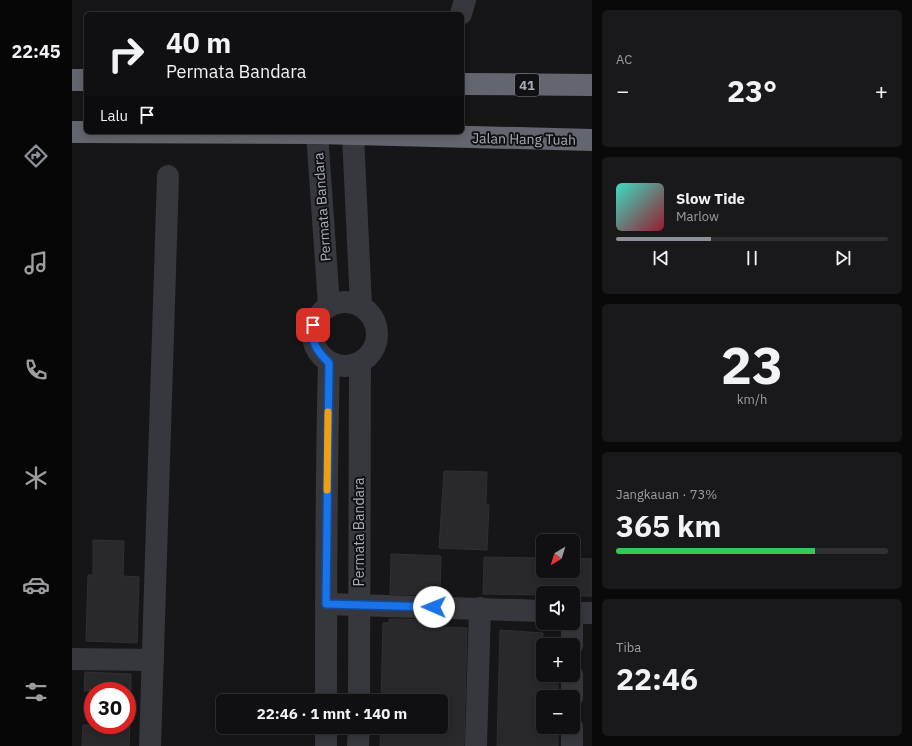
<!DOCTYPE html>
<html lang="id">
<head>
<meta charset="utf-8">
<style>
  :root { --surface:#101012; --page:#19191b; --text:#f1f3f6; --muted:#9c9d9f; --line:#303032; --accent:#8c9099 }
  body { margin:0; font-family:"IBM Plex Sans",sans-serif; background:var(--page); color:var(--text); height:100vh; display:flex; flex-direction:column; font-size:15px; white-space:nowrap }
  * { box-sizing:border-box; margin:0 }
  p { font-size:13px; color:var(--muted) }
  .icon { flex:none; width:22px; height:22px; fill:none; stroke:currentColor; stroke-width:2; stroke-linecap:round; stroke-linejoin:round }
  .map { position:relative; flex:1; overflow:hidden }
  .side { display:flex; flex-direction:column; gap:10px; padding:10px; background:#09090a; width:320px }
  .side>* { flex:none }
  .guide { position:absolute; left:12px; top:12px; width:380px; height:122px; border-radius:6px; box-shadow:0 2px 10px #0003,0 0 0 1px var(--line); background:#101012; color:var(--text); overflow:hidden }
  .needle { width:26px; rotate:218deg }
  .tools { position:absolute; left:464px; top:534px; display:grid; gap:8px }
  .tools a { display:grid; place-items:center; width:44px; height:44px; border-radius:6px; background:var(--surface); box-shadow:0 2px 10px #0003,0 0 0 1px var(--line); font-size:20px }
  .speed { position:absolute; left:12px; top:682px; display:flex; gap:8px; font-size:20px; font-weight:700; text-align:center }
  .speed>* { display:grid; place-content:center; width:52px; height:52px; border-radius:50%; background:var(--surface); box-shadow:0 2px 10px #0003,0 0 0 1px var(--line); line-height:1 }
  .speed .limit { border:6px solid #d22; background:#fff; color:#111 }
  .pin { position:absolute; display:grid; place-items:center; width:34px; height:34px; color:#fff; margin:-17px; border-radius:8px; box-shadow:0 2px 6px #0006 }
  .me { position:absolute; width:44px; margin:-22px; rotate:271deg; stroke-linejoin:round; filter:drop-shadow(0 0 3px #0008) }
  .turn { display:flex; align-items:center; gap:14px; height:84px; padding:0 16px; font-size:18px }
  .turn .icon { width:52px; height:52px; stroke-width:2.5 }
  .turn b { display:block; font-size:28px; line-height:34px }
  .then { display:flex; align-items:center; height:38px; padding:0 16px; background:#0003; gap:8px; font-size:15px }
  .big { font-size:30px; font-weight:700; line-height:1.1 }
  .side .card { flex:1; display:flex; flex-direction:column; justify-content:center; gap:6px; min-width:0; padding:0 14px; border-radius:6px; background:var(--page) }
  .side .dial { align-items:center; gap:0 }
  .dial b { font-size:52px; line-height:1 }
  .song { display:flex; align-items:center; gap:12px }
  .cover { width:48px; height:48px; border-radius:6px; background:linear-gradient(135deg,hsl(170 70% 55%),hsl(350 70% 35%)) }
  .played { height:4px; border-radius:2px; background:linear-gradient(90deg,var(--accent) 35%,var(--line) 35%) }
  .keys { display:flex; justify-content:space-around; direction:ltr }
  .heat { display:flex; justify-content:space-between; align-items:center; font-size:22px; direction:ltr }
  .charge { height:6px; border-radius:3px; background:linear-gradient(90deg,#34c759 73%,var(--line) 0) }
  .trip { position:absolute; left:144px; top:694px; width:232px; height:40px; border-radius:6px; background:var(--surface); box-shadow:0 2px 10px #0003,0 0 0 1px var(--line); font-weight:700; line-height:40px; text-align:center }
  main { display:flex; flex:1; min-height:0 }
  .tab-bar { display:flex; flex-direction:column; width:72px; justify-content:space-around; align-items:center; background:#060607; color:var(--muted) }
  .tab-bar .icon { width:28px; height:28px }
  .tab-bar .active { color:var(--accent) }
  .tab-bar b { font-size:18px; color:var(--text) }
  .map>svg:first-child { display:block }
  .building { fill:#29292c; stroke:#303034 }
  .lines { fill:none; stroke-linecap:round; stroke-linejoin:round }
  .minor { stroke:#37383d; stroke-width:22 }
  .highway { stroke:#63666e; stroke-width:22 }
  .route-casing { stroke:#114b97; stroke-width:10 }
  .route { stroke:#1a73e8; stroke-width:7 }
  .slow { stroke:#f59e0b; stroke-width:7 }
  .labels { text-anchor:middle; stroke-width:4; stroke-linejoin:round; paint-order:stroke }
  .shield { fill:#111113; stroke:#7b7e86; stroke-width:1 }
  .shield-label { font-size:13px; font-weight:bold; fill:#a8adb8 }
  .street-label { font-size:14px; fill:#a8adb8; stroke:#111113 }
</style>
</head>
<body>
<main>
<nav class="tab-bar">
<b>22:45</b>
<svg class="icon active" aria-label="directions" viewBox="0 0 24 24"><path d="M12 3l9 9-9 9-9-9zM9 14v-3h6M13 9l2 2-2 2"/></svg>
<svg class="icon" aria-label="music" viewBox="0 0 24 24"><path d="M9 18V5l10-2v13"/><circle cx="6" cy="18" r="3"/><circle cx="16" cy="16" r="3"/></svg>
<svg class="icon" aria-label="phone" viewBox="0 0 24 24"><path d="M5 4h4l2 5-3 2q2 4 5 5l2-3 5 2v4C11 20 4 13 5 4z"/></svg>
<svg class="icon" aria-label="climate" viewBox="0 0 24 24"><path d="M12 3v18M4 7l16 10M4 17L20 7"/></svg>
<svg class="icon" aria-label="car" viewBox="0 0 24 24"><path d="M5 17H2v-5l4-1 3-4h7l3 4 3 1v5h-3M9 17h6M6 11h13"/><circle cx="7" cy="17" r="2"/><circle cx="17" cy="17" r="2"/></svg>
<svg class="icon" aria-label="filters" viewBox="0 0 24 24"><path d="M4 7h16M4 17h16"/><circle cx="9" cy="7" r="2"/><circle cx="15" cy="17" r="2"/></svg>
</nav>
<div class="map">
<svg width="520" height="746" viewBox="0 0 520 746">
  <rect width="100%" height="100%" fill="#161618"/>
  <g class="building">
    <polygon points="372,471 415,472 414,504 417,505 415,550 367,548"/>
    <polygon points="21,540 52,541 51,576 67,577 65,643 14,641 16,575 21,575"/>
    <polygon points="319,554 369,556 368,595 318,594"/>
    <polygon points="412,557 471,558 471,571 501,571 501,558 520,559 520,596 501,596 501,593 471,593 471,595 411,594"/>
    <polygon points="317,619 367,620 367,627 395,628 392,746 308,746 309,727 369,727 369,701 309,701 311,623 317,623"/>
    <polygon points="428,630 471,633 471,675 486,675 486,697 471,697 471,727 486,727 486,746 425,746"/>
    <polygon points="13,672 59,674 59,691 12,691"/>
    <polygon points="11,725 58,725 57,746 10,746"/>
  </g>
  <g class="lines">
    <g class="minor">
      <polyline points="389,14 393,0"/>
      <polyline points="245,133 257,305"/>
      <polyline points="281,135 289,306"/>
      <circle cx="273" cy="334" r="32"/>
      <polyline points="254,604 471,611"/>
      <polyline points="501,613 520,613"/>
      <polyline points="500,645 500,623"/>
      <polyline points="0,659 81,660"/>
      <polyline points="500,697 500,675"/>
      <path d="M254,701C254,588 254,476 257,363"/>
      <polyline points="287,701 288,363"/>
      <polyline points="78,746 96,176"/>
      <polyline points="254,746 254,727"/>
      <polyline points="286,746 287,727"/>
      <polyline points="404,746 408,608"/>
      <polyline points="500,746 500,727"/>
    </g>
    <g class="highway">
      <polyline points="0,80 14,80"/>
      <polyline points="390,84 520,85"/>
      <polyline points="0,132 245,133 520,140"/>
    </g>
  </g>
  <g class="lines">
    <g class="route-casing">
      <path id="route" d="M241,325C239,343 245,351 257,363L254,604L362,607"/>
    </g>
    <use href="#route" class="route"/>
    <polyline class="slow" points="255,490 256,412"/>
  </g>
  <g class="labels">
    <rect class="shield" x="443" y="74" width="24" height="22" rx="3"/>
    <g class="shield-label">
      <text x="455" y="90">41</text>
    </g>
    <g class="street-label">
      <text transform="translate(452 139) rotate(1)" y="5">Jalan Hang Tuah</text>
      <text transform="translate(250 207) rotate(-94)" y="5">Permata Bandara</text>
      <text transform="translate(287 532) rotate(-90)" y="5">Permata Bandara</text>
    </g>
  </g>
</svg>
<div class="tools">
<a><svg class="needle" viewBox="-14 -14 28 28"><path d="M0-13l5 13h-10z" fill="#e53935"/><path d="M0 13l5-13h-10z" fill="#9c9d9f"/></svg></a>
<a><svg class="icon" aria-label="sound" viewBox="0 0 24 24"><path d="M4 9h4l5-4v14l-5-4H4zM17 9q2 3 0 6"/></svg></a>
<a>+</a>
<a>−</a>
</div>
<div class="speed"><div class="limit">30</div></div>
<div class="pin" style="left:241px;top:325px;background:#d93025"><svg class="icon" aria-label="arrive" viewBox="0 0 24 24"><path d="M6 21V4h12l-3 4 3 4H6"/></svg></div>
<svg class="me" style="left:362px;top:607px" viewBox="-20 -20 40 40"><circle r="19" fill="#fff"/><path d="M0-13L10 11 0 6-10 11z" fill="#1a73e8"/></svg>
<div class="trip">22:46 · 1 mnt · 140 m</div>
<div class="guide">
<div class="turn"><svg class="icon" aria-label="right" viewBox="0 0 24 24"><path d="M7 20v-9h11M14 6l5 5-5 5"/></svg><div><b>40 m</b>Permata Bandara</div></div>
<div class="then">Lalu<svg class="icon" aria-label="arrive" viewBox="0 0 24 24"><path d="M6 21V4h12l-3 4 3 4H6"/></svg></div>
</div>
</div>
<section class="side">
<div class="card"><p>AC</p>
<div class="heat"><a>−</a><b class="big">23°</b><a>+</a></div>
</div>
<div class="card">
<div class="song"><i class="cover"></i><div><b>Slow Tide</b><p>Marlow</p></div></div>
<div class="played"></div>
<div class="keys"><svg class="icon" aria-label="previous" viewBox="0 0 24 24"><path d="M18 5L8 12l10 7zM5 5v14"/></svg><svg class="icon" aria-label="pause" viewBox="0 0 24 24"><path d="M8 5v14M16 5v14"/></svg><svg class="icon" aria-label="next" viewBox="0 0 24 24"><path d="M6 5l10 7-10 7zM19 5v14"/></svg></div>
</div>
<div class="card dial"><b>23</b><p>km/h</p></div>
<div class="card"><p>Jangkauan · 73%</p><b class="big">365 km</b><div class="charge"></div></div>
<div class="card"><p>Tiba</p><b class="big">22:46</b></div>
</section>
</main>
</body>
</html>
